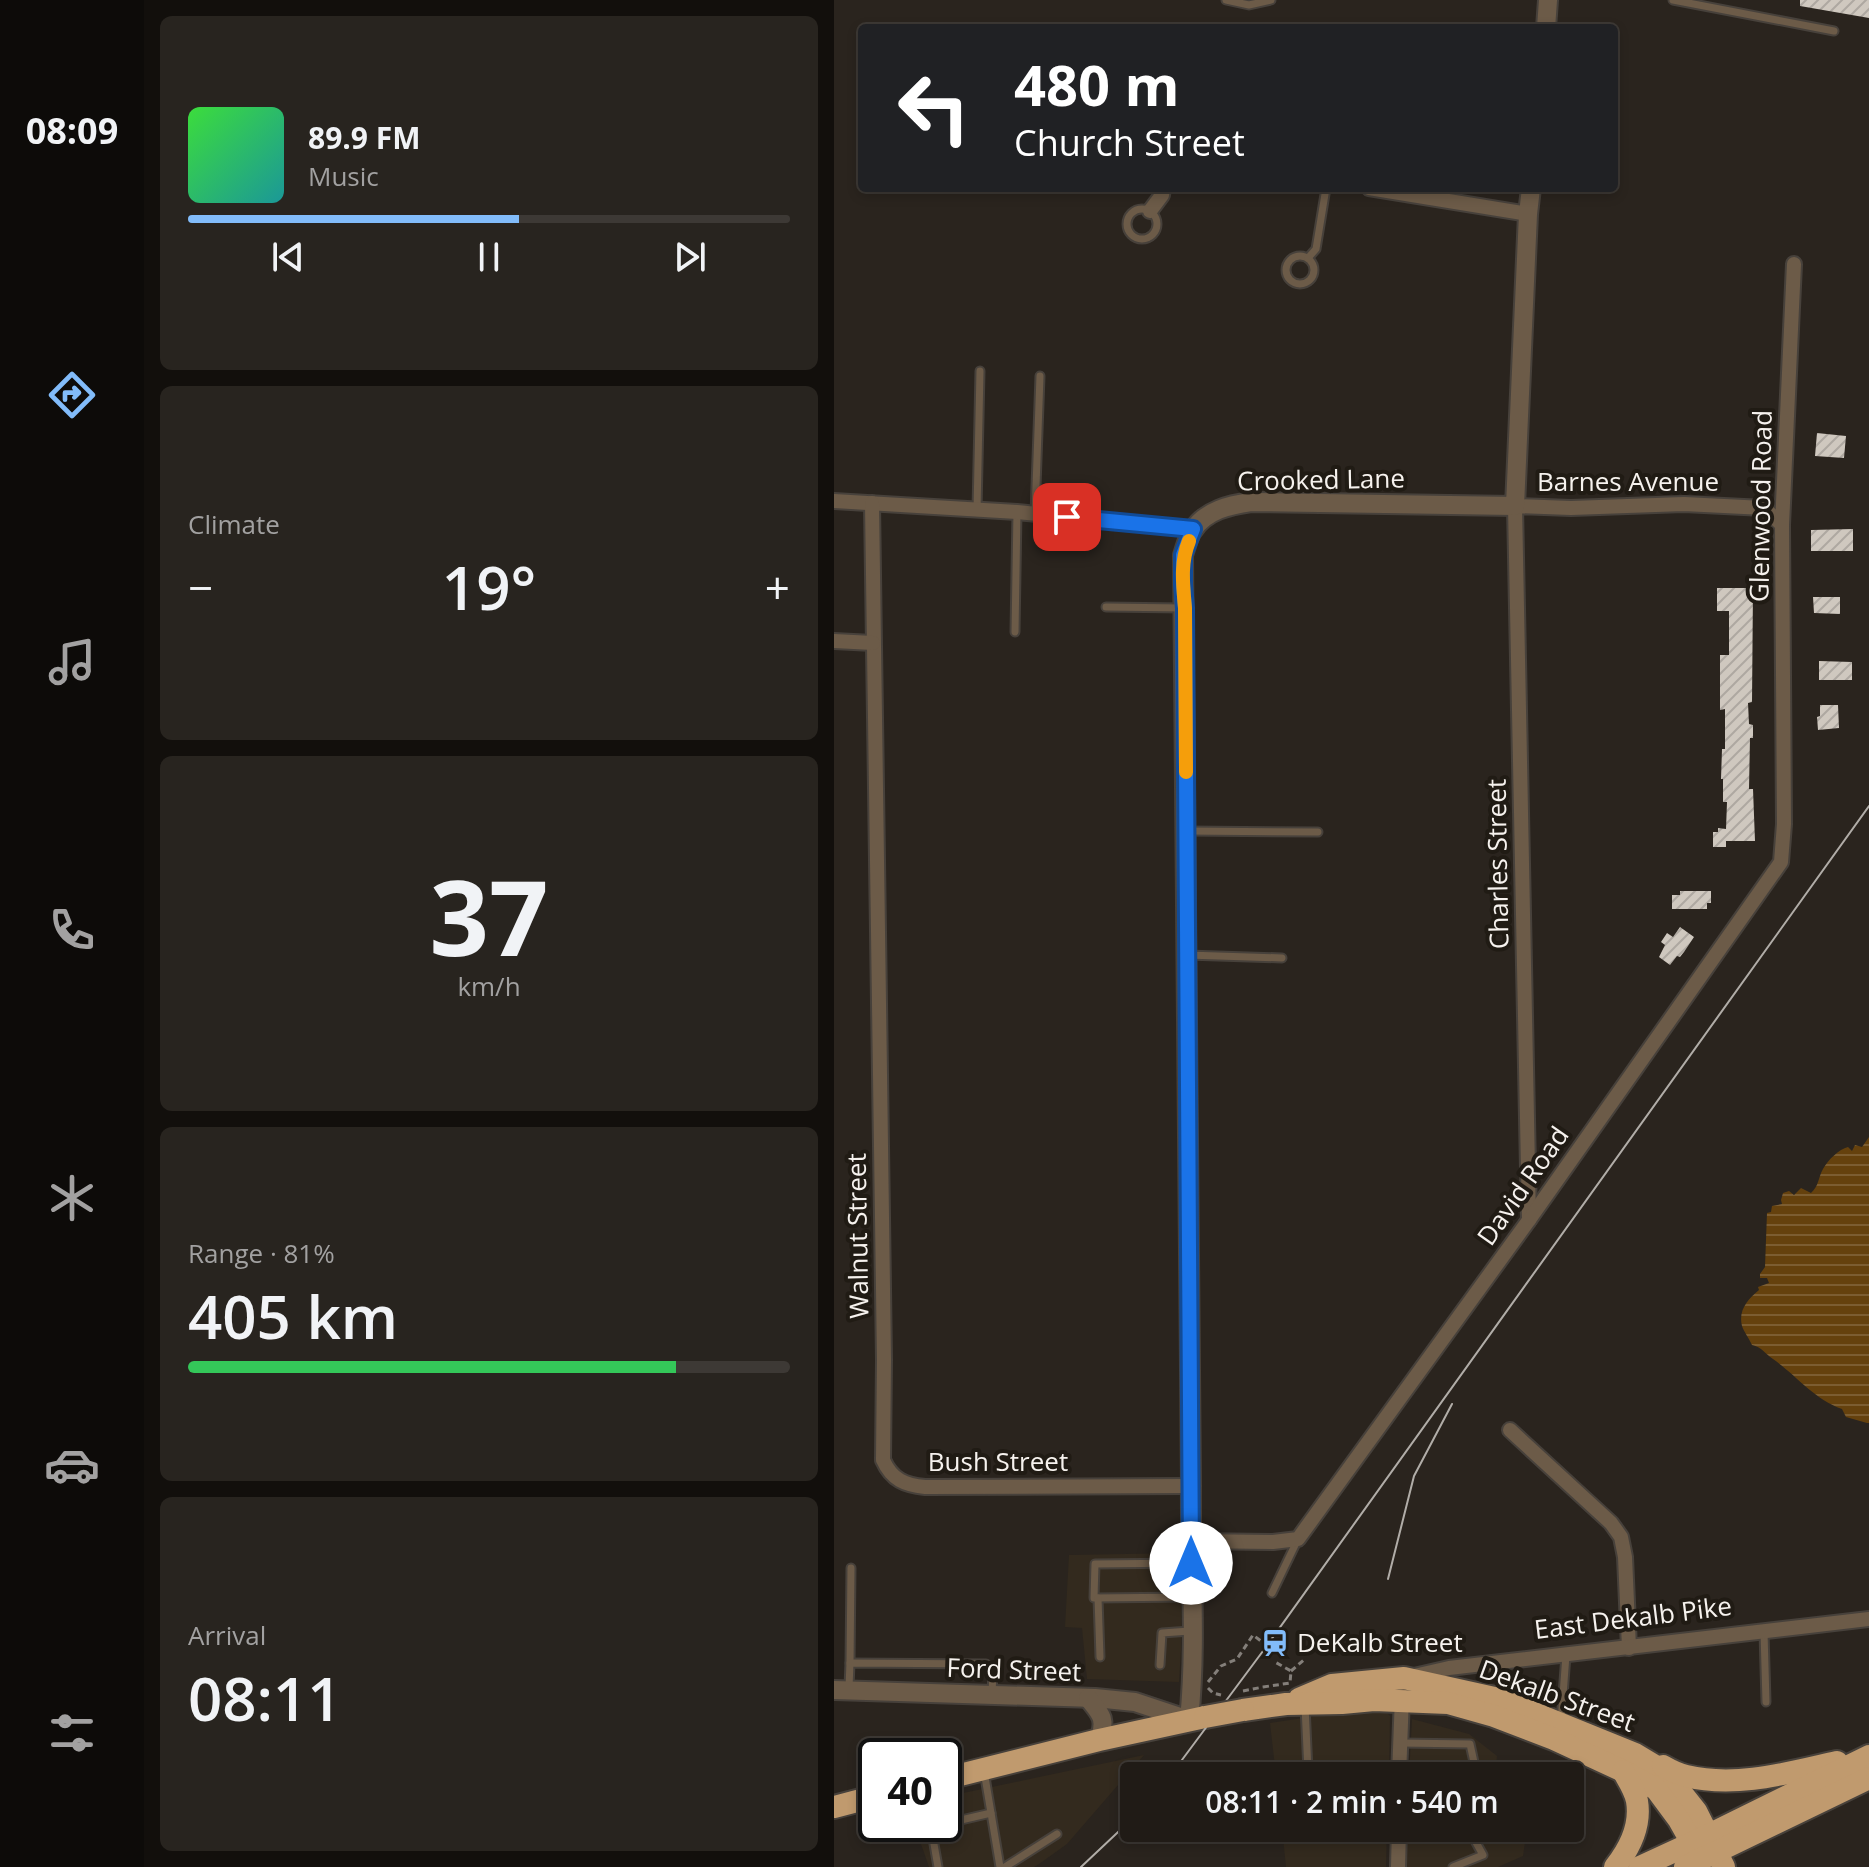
<!DOCTYPE html>
<html lang="en">
<head>
<meta charset="utf-8">
<style>
  :root { --surface:#201b16; --page:#28241f; --text:#f1f3f6; --muted:#a2a1a1; --line:#3d3935; --accent:#82bcfa }
  body { margin:0; font-family:"Open Sans",sans-serif; background:var(--page); color:var(--text); height:100vh; display:flex; flex-direction:column; font-size:30px; white-space:nowrap }
  * { box-sizing:border-box; margin:0 }
  p { font-size:26px; color:var(--muted) }
  .icon { flex:none; width:44px; height:44px; fill:none; stroke:currentColor; stroke-width:2; stroke-linecap:round; stroke-linejoin:round }
  .map { position:relative; flex:1; overflow:hidden }
  .details { display:flex; flex-direction:column; gap:16px; padding:16px; background:#120f0c; width:690px }
  .details>* { flex:none }
  .top-card { position:absolute; left:24px; top:24px; width:760px; height:168px; border-radius:8px; box-shadow:0 4px 12px #0003,0 0 0 2px var(--line); background:#202124; color:#fff; overflow:hidden }
  .speed { position:absolute; left:24px; top:1738px; display:flex; gap:16px; font-size:40px; font-weight:700; text-align:center }
  .speed>* { display:grid; place-content:center; width:104px; height:104px; border-radius:50%; background:var(--surface); box-shadow:0 4px 12px #0003,0 0 0 2px var(--line); line-height:1 }
  .speed .limit { border:4px solid #111; border-radius:12px; background:#fff; color:#111 }
  .pin { position:absolute; display:grid; place-items:center; width:68px; height:68px; color:#fff; margin:-34px; border-radius:16px; box-shadow:0 4px 12px #0006 }
  .me { position:absolute; width:88px; margin:-44px; rotate:0deg; stroke-linejoin:round; filter:drop-shadow(0 0 6px #0008) }
  .turn { display:flex; align-items:center; gap:28px; height:168px; padding:0 24px; font-size:36px }
  .turn .icon { width:104px; height:104px; stroke-width:2.5 }
  .turn b { display:block; font-size:56px; line-height:68px }
  .big { font-size:60px; font-weight:600; line-height:1.1 }
  .details .card { flex:1; display:flex; flex-direction:column; justify-content:center; gap:12px; min-width:0; padding:0 28px; border-radius:12px; background:var(--page) }
  .details .dial { align-items:center; gap:0 }
  .dial b { font-size:104px; line-height:1 }
  .song { display:flex; align-items:center; gap:24px }
  .cover { width:96px; height:96px; border-radius:12px; background:linear-gradient(135deg,hsl(120 70% 55%),hsl(180 70% 35%)) }
  .played { height:8px; border-radius:4px; background:linear-gradient(90deg,var(--accent) 55%,var(--line) 55%) }
  .keys { display:flex; justify-content:space-around; direction:ltr }
  .heat { display:flex; justify-content:space-between; align-items:center; font-size:44px; direction:ltr }
  .charge { height:12px; border-radius:6px; background:linear-gradient(90deg,#34c759 81%,var(--line) 0) }
  .trip { position:absolute; left:286px; top:1762px; width:464px; height:80px; border-radius:8px; background:var(--surface); box-shadow:0 4px 12px #0003,0 0 0 2px var(--line); font-weight:600; line-height:80px; text-align:center }
  main { display:flex; flex:1; min-height:0 }
  .tab-bar { display:flex; flex-direction:column; width:144px; justify-content:space-around; align-items:center; background:#0d0b09; color:var(--muted) }
  .tab-bar .icon { width:56px; height:56px }
  .tab-bar .on { color:var(--accent) }
  .tab-bar b { font-size:36px; color:var(--text) }
  .map>svg:first-child { display:block }
  .built { fill:#332a1e }
  .water { fill:url(#water-rules) }
  .building { fill:url(#building-hatch) }
  .lines { fill:none; stroke-linecap:round; stroke-linejoin:round }
  .service-casing { stroke:#47413b; stroke-width:11 }
  .minor-casing { stroke:#47413b; stroke-width:18 }
  .tertiary-casing { stroke:#47413b; stroke-width:22 }
  .trunk-casing { stroke:#47413b; stroke-width:26 }
  .path { stroke:#847f7a; stroke-width:3; stroke-dasharray:6 4; stroke-linecap:butt }
  .service { stroke:#6c5b48; stroke-width:7 }
  .minor { stroke:#6c5b48; stroke-width:14 }
  .tertiary { stroke:#6c5b48; stroke-width:18 }
  .trunk { stroke:#c09a6e; stroke-width:22 }
  .tram { stroke:#b1ada8; stroke-width:2 }
  .trunk-bridge-casing { stroke:#47413b; stroke-width:26; stroke-linecap:butt }
  .path-bridge { stroke:#847f7a; stroke-width:3; stroke-dasharray:6 4; stroke-linecap:butt }
  .trunk-bridge { stroke:#c09a6e; stroke-width:22 }
  .route-casing { stroke:#114b97; stroke-width:20 }
  .route { stroke:#1a73e8; stroke-width:14 }
  .slow { stroke:#f59e0b; stroke-width:14 }
  .labels { text-anchor:middle; stroke-width:8; stroke-linejoin:round; paint-order:stroke }
  .street-label { font-size:26px; fill:#f6f2ee; stroke:#201b14 }
  .poi-label { font-size:26px; fill:#f6f2ee; stroke:#201b14; text-anchor:start }
</style>
</head>
<body>
<main>
<nav class="tab-bar">
<b>08:09</b>
<svg class="icon on" aria-label="directions" viewBox="0 0 24 24"><path d="M12 3l9 9-9 9-9-9zM9 14v-3h6M13 9l2 2-2 2"/></svg>
<svg class="icon" aria-label="music" viewBox="0 0 24 24"><path d="M9 18V5l10-2v13"/><circle cx="6" cy="18" r="3"/><circle cx="16" cy="16" r="3"/></svg>
<svg class="icon" aria-label="phone" viewBox="0 0 24 24"><path d="M5 4h4l2 5-3 2q2 4 5 5l2-3 5 2v4C11 20 4 13 5 4z"/></svg>
<svg class="icon" aria-label="climate" viewBox="0 0 24 24"><path d="M12 3v18M4 7l16 10M4 17L20 7"/></svg>
<svg class="icon" aria-label="car" viewBox="0 0 24 24"><path d="M5 17H2v-5l4-1 3-4h7l3 4 3 1v5h-3M9 17h6M6 11h13"/><circle cx="7" cy="17" r="2"/><circle cx="17" cy="17" r="2"/></svg>
<svg class="icon" aria-label="filters" viewBox="0 0 24 24"><path d="M4 7h16M4 17h16"/><circle cx="9" cy="7" r="2"/><circle cx="15" cy="17" r="2"/></svg>
</nav>
<section class="details">
<div class="card">
<div class="song"><i class="cover"></i><div><b>89.9 FM</b><p>Music</p></div></div>
<div class="played"></div>
<div class="keys"><svg class="icon" aria-label="previous" viewBox="0 0 24 24"><path d="M18 5L8 12l10 7zM5 5v14"/></svg><svg class="icon" aria-label="pause" viewBox="0 0 24 24"><path d="M8 5v14M16 5v14"/></svg><svg class="icon" aria-label="next" viewBox="0 0 24 24"><path d="M6 5l10 7-10 7zM19 5v14"/></svg></div>
</div>
<div class="card"><p>Climate</p>
<div class="heat"><a>−</a><b class="big">19°</b><a>+</a></div>
</div>
<div class="card dial"><b>37</b><p>km/h</p></div>
<div class="card"><p>Range · 81%</p><b class="big">405 km</b><div class="charge"></div></div>
<div class="card"><p>Arrival</p><b class="big">08:11</b></div>
</section>
<div class="map">
<svg width="1035" height="1867" viewBox="0 0 1035 1867">
  <defs>
    <pattern id="water-rules" width="6" height="5" patternUnits="userSpaceOnUse" patternTransform="scale(2)"><rect width="6" height="5" fill="#65410d"/><path d="M0 2.5h6" fill="none" stroke="#7c5d31"/></pattern>
    <pattern id="building-hatch" width="6" height="6" patternUnits="userSpaceOnUse" patternTransform="scale(2)"><rect width="6" height="6" fill="#cfc8bf"/><path d="M-1 1l2-2M0 6l6-6M5 7l2-2" fill="none" stroke="#aea8a1"/></pattern>
  </defs>
  <rect width="100%" height="100%" fill="#2a241e"/>
  <g class="built">
    <polygon points="348,1553 347,1651 345,1682 253,1679 248,1628 231,1627 235,1555"/>
    <polygon points="549,1709 556,1716 555,1776 442,1776 436,1723 509,1712"/>
    <polygon points="578,1719 635,1734 663,1756 662,1768 677,1771 682,1776 575,1776"/>
    <polygon points="310,1755 233,1844 205,1864 200,1867 95,1867 80,1824 110,1824 110,1797"/>
    <polygon points="448,1828 553,1828 552,1867 452,1867"/>
    <polygon points="573,1828 693,1828 689,1856 664,1867 572,1867"/>
  </g>
  <path class="water" d="M1035,1137V1423H1033L1012,1417L1008,1409C980,1399 962,1375 939,1359C930,1353 928,1347 918,1345C915,1338 910,1332 908,1326C904,1310 914,1299 925,1290L924,1287L935,1283L933,1278H926V1274L931,1267L933,1213L937,1212L938,1206L948,1204L947,1200L949,1193L955,1191L960,1195L967,1188L977,1193C985,1186 984,1178 989,1169C994,1160 1005,1149 1014,1147L1018,1151L1021,1145L1028,1147Z"/>
  <g class="building">
    <polygon points="966,0 1035,0 1035,18 966,6"/>
    <polygon points="983,433 1012,436 1010,458 981,456"/>
    <polygon points="1019,529 1019,551 977,551 977,530"/>
    <polygon points="883,588 919,588 918,702 914,703 915,724 919,725 919,738 916,738 915,789 919,789 921,841 892,841 892,847 879,847 879,832 884,832 884,828 892,829 893,802 889,802 889,779 887,779 888,749 891,749 891,709 886,710 886,655 895,655 895,611 883,611"/>
    <polygon points="979,597 1006,597 1006,614 980,613"/>
    <polygon points="985,661 1018,662 1018,680 985,680"/>
    <polygon points="986,705 1004,705 1005,728 984,730 983,717 986,716"/>
    <polygon points="846,891 877,891 877,903 873,903 873,909 838,909 838,895 846,895"/>
    <polygon points="846,927 860,937 850,952 846,957 843,956 836,965 825,957 831,945 827,942 833,933 839,937"/>
  </g>
  <g class="lines">
    <g class="service-casing">
      <g id="service">
        <polyline points="392,0 415,5 437,0"/>
        <polyline points="839,0 1000,31"/>
        <circle cx="308" cy="224" r="15"/>
        <circle cx="466" cy="270" r="14"/>
        <polyline points="474,258 482,249 492,188"/>
        <polyline points="143,510 146,371"/>
        <polyline points="201,514 206,376"/>
        <polyline points="272,607 349,608"/>
        <polyline points="181,632 183,512"/>
        <polyline points="353,831 484,832"/>
        <polyline points="353,955 448,958"/>
        <polyline points="355,1563 261,1564 260,1598 356,1597"/>
        <polyline points="438,1593 463,1541"/>
        <polyline points="264,1598 266,1657"/>
        <polyline points="930,1632 932,1702"/>
        <polyline points="16,1663 17,1568"/>
        <polyline points="326,1665 328,1633 356,1631"/>
        <polyline points="15,1687 16,1663 152,1664 159,1673 158,1693"/>
        <polyline points="471,1706 474,1771 487,1776"/>
        <polyline points="727,1722 732,1655"/>
        <polyline points="567,1743 636,1744 643,1776"/>
        <polyline points="150,1771 166,1867"/>
        <polyline points="104,1867 97,1827 157,1813"/>
        <polyline points="171,1867 223,1834"/>
        <polyline points="619,1867 649,1855 634,1828"/>
      </g>
    </g>
    <g class="minor-casing">
      <g id="minor">
        <polyline points="535,188 694,214"/>
        <polyline points="316,211 328,195 329,188"/>
        <polyline points="0,501 183,512 359,529"/>
        <path d="M38,503L50,1360L49,1460C58,1480 71,1485 91,1487L357,1486"/>
        <polyline points="0,641 39,643"/>
        <polyline points="695,1220 681,506 737,508 850,504 930,508 948,525"/>
        <polyline points="676,1430 777,1523 787,1537 791,1557 795,1648"/>
        <polyline points="356,1541 439,1542 464,1539 695,1220 947,862 950,824 948,525 960,264"/>
        <polyline points="580,1676 615,1668 1035,1619"/>
        <polyline points="565,1776 568,1696"/>
        <polyline points="564,1867 565,1828"/>
      </g>
    </g>
    <g class="tertiary-casing">
      <g id="tertiary">
        <polyline points="712,28 714,0"/>
        <path d="M0,1690L261,1698L301,1702L355,1720C363,1642 356,1564 357,1486L349,555C352,547 354,536 359,530C372,510 396,505 417,502L681,506L694,214L697,188"/>
        <path d="M254,1698C267,1714 273,1719 265,1740"/>
      </g>
    </g>
    <g class="trunk-casing">
      <g id="trunk">
        <polyline points="465,1699 498,1685 570,1678 665,1699 727,1724 801,1754 831,1772 862,1811 890,1867"/>
        <polyline points="409,1710 452,1704 508,1703 540,1700 614,1703 660,1716 720,1739 789,1771 822,1789 845,1820 867,1859"/>
        <path d="M829,1766C836,1770 844,1774 852,1776C902,1788 954,1773 1003,1762"/>
        <polyline points="110,1779 265,1740 371,1717"/>
        <polyline points="0,1807 42,1796"/>
        <path d="M781,1867C796,1848 807,1825 803,1801C801,1790 794,1780 789,1771"/>
        <polyline points="806,1867 858,1843 1035,1756"/>
        <polyline points="851,1867 1035,1778"/>
      </g>
    </g>
    <g class="path">
      <polyline points="457,1671 472,1658"/>
      <polyline points="374,1682 387,1666 403,1659 419,1635 427,1641"/>
      <polyline points="429,1687 456,1683 457,1671 441,1662"/>
      <polyline points="374,1688 379,1693 387,1695"/>
    </g>
    <use href="#service" class="service"/>
    <use href="#minor" class="minor"/>
    <use href="#tertiary" class="tertiary"/>
    <use href="#trunk" class="trunk"/>
    <g class="tram">
      <polyline points="554,1579 580,1476 618,1404"/>
      <polyline points="336,1776 429,1651 1035,806"/>
      <polyline points="247,1867 300,1817"/>
    </g>
    <g class="trunk-bridge-casing">
      <polyline id="trunk-bridge" points="371,1717 409,1710"/>
    </g>
    <polyline class="path-bridge" points="409,1691 429,1687"/>
    <use href="#trunk-bridge" class="trunk-bridge"/>
  </g>
  <g class="lines">
    <g class="route-casing">
      <polyline id="route" points="233,517 359,529 349,555 349,584 351,608 357,1563"/>
    </g>
    <use href="#route" class="route"/>
    <path class="slow" d="M352,772L351,608C349,585 346,563 355,541"/>
  </g>
  <defs>
    <g id="station-bare" transform="scale(2.16)"><path d="M-3-6H3Q5-6 5-4V2Q5 4 3 4L4.5 6H3L1.5 4h-3L-3 6H-4.5L-3 4Q-5 4-5 2V-4Q-5-6-3-6ZM-3.5-4v3h7v-3ZM-3.5 1v1.5H-2V1ZM2 1v1.5H3.5V1Z" fill="#82bcfa" stroke="#201b14" stroke-width="2.5" paint-order="stroke"/></g>
  </defs>
  <g fill-rule="evenodd">
    <use href="#station-bare" x="441" y="1643"/>
  </g>
  <g class="labels">
    <g class="street-label">
      <text transform="translate(487 480) rotate(-1)" y="9">Crooked Lane</text>
      <text x="794" y="491">Barnes Avenue</text>
      <text transform="translate(927 506) rotate(-89)" y="9">Glenwood Road</text>
      <text transform="translate(664 864) rotate(-91)" y="9">Charles Street</text>
      <text transform="translate(689 1186) rotate(-55)" y="9">David Road</text>
      <text transform="translate(24 1236) rotate(-91)" y="9">Walnut Street</text>
      <text x="164" y="1471">Bush Street</text>
      <text transform="translate(799 1618) rotate(-7)" y="9">East Dekalb Pike</text>
      <text transform="translate(180 1670) rotate(2)" y="9">Ford Street</text>
      <text transform="translate(723 1696) rotate(20)" y="9">Dekalb Street</text>
    </g>
    <g class="poi-label">
      <text x="463" y="1652">DeKalb Street</text>
    </g>
  </g>
</svg>
<div class="speed"><div class="limit">40</div></div>
<div class="pin" style="left:233px;top:517px;background:#d93025"><svg class="icon" aria-label="arrive" viewBox="0 0 24 24"><path d="M6 21V4h12l-3 4 3 4H6"/></svg></div>
<svg class="me" style="left:357px;top:1563px" viewBox="-20 -20 40 40"><circle r="19" fill="#fff"/><path d="M0-13L10 11 0 6-10 11z" fill="#1a73e8"/></svg>
<div class="trip">08:11 · 2 min · 540 m</div>
<div class="top-card">
<div class="turn"><svg class="icon" aria-label="left" viewBox="0 0 24 24"><path d="M17 20v-9H6M10 6l-5 5 5 5"/></svg><div><b>480 m</b>Church Street</div></div>
</div>
</div>
</main>
</body>
</html>
